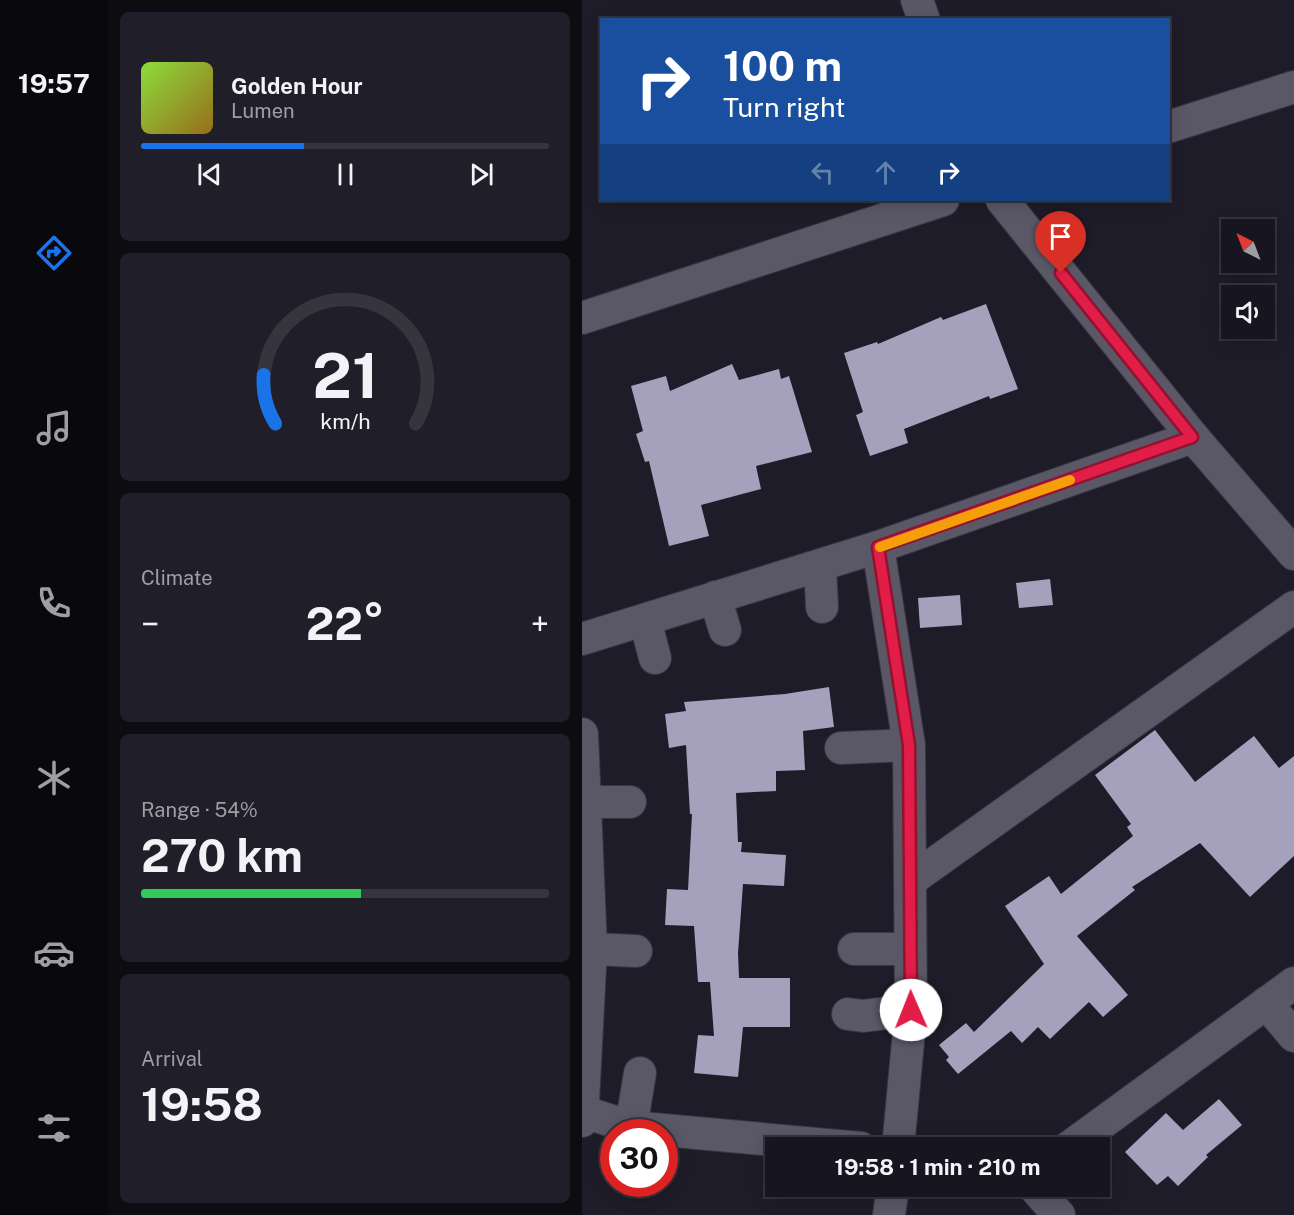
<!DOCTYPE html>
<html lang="en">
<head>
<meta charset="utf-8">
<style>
  :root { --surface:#17151f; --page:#201e28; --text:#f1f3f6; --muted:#9e9fa4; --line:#36343d; --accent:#1a73e8 }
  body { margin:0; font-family:"Public Sans",sans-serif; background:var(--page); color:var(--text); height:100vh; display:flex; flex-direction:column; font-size:22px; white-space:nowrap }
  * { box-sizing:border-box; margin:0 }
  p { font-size:20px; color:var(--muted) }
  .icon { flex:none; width:33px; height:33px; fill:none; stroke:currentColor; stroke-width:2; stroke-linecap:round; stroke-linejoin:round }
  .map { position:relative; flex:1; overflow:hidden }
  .drawer { display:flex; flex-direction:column; gap:12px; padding:12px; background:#0d0c11; width:474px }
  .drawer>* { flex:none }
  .top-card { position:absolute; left:18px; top:18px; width:570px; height:183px; border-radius:0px; box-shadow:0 3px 15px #0003,0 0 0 2px var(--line); background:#1a4fa0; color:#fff; overflow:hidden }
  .needle { width:39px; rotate:318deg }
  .fabs { position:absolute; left:639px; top:219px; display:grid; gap:12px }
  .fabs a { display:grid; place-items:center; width:54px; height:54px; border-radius:0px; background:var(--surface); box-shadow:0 3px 15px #0003,0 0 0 2px var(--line); font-size:30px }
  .speed { position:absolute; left:18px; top:1119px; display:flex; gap:12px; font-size:30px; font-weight:700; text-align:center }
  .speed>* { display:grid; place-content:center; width:78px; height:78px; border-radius:50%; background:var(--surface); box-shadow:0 3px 15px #0003,0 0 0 2px var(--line); line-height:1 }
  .speed .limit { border:9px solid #d22; background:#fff; color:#111 }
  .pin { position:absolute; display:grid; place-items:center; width:51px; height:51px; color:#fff; margin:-62px -26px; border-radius:50% 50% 50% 0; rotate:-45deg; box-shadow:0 0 6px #0007 }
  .pin .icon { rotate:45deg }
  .me { position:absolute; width:66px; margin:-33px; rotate:359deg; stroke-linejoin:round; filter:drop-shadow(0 0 4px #0008) }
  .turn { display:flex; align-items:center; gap:21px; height:126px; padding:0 24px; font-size:27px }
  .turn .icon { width:78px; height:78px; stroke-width:2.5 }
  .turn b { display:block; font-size:42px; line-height:51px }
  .lanes { display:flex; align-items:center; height:57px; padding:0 24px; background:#0003; justify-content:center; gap:30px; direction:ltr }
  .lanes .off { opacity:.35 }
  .big { font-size:45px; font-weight:700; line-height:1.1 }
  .drawer .tile { flex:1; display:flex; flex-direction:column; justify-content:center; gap:9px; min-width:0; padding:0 21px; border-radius:9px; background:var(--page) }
  .drawer .dial { align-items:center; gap:0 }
  .dial svg { height:156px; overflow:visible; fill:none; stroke:var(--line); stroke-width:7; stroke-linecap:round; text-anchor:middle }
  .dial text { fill:var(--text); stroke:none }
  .song { display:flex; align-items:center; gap:18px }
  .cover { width:72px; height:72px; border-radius:9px; background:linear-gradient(135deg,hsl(90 70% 55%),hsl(40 70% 35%)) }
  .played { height:6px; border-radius:3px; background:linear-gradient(90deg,var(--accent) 40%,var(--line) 40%) }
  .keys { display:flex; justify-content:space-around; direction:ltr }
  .heat { display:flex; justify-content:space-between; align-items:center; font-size:33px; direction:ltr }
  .charge { height:9px; border-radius:4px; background:linear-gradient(90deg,#34c759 54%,var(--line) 0) }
  .trip { position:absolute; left:183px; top:1137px; width:345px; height:60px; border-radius:0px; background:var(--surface); box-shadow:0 3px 15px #0003,0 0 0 2px var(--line); font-weight:700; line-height:60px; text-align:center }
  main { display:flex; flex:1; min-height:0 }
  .dock { display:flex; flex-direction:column; width:108px; justify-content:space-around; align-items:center; background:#09080c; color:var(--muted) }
  .dock .icon { width:42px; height:42px }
  .dock .selected { color:var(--accent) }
  .dock b { font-size:27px; color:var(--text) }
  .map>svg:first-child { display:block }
  .building { fill:#a5a0bb }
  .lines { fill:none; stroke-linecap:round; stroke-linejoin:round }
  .minor-casing { stroke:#383641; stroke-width:34 }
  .minor { stroke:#5a5767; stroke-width:32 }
  .route-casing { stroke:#92132f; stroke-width:15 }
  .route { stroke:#e11d48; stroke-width:10 }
  .slow { stroke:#f59e0b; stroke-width:10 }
</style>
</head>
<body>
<main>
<nav class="dock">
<b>19:57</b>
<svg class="icon selected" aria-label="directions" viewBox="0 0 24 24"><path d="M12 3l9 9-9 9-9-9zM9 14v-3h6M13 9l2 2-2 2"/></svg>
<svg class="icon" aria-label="music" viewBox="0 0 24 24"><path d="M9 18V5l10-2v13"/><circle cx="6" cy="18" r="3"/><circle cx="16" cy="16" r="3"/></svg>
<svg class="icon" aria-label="phone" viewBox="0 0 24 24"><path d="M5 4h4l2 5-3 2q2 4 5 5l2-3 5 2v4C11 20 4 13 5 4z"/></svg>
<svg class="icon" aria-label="climate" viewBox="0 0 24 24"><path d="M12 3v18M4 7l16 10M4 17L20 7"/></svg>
<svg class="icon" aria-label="car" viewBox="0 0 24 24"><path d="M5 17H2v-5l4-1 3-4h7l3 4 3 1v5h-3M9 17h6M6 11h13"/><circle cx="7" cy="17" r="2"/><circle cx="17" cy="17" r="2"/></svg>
<svg class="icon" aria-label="filters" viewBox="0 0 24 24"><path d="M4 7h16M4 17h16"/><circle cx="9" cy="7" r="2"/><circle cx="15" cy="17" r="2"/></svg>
</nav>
<section class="drawer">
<div class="tile">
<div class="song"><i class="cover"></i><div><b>Golden Hour</b><p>Lumen</p></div></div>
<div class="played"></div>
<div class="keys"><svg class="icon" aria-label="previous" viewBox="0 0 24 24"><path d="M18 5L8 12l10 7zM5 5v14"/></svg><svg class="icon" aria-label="pause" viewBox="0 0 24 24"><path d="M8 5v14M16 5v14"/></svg><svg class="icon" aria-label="next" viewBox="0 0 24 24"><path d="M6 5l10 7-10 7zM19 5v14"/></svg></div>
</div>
<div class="tile dial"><svg viewBox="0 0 100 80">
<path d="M14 69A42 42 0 1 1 86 69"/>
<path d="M14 69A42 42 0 0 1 8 44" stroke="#1a73e8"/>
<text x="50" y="56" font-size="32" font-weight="700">21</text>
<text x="50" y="72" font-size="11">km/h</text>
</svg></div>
<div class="tile"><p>Climate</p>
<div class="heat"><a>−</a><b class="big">22°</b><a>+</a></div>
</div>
<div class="tile"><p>Range · 54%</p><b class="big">270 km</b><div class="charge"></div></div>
<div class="tile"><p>Arrival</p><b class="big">19:58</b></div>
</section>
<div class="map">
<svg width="712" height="1215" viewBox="0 0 712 1215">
  <rect width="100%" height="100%" fill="#1f1c29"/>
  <g class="building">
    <polygon points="404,304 436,389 408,399 407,396 322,429 326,443 288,456 274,415 281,412 262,353 295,342 296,344 359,317 361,320"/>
    <polygon points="150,364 157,380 197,369 199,379 207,376 230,452 174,466 179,489 119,505 127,536 87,546 67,461 63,462 54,434 61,431 49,386 84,376 88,391"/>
    <polygon points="468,579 471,605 437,608 434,583"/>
    <polygon points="378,595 380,625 338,628 336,598"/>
    <polygon points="247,687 252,727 221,731 223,770 194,771 194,791 154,793 156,842 160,842 159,852 204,855 202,886 161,884 156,953 157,978 208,978 208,1027 161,1027 156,1077 112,1073 116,1035 132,1036 128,982 116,982 112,926 83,925 85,889 106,890 110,814 108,814 104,745 87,748 83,714 104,711 102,702 203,694"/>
    <polygon points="573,730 613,782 672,736 697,768 712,756 712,856 668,897 618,843 550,887 553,890 495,936 546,995 521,1017 507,1002 468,1039 456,1027 440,1043 429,1031 376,1074 364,1060 367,1057 357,1045 384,1023 392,1032 462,964 423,906 467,876 479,894 551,836 545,827 549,824 513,775"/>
    <polygon points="637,1099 660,1125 624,1155 626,1157 596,1186 586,1176 575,1185 543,1152 584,1113 601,1130"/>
  </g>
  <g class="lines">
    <g class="minor-casing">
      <g id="minor">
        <polyline points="335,0 342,20"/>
        <polyline points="586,127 712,87"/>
        <polyline points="420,200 611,437 712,554"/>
        <polyline points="0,318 361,200"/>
        <polyline points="296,547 327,745 329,1010 316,1148"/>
        <polyline points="238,566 240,607"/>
        <polyline points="133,597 143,630"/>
        <polyline points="63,620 73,658"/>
        <polyline points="0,639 296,547 611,437"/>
        <polyline points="0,734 9,949 0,1121"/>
        <polyline points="259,748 327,745"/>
        <polyline points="4,802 48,802"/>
        <polyline points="329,880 712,607"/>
        <polyline points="9,949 54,951"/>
        <polyline points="272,949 328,949"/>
        <polyline points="684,1003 712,1036"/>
        <polyline points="266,1014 281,1016 329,1010"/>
        <polyline points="2,1112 49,1127 279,1148"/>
        <polyline points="49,1127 58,1073"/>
        <polyline points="486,1148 712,983"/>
        <polyline points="451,1186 477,1215"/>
        <polyline points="307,1215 311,1186"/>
      </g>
    </g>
    <use href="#minor" class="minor"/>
  </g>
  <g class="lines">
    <g class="route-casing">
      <polyline id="route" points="329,1010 327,745 296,547 610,437 479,273"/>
    </g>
    <use href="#route" class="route"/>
    <polyline class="slow" points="298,547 488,480"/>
  </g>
</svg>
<div class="fabs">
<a><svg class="needle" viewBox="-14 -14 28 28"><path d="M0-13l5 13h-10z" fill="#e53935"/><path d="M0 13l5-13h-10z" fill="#9e9fa4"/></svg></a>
<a><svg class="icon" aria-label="sound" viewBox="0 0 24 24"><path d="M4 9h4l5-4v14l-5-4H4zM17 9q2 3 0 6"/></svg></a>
</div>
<div class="speed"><div class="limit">30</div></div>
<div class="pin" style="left:479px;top:273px;background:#d93025"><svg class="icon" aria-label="arrive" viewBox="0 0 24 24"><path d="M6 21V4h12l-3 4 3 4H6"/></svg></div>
<svg class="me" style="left:329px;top:1010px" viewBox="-20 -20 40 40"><circle r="19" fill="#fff"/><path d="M0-13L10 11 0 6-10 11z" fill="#e11d48"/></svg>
<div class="trip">19:58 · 1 min · 210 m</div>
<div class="top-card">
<div class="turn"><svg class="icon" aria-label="right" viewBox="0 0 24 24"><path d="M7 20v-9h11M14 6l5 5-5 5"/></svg><div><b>100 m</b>Turn right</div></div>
<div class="lanes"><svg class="icon off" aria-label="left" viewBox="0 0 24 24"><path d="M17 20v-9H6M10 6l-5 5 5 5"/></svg><svg class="icon off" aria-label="ahead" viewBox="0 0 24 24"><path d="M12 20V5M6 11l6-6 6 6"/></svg><svg class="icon" aria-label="right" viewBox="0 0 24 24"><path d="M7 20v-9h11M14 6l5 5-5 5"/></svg></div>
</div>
</div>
</main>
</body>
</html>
